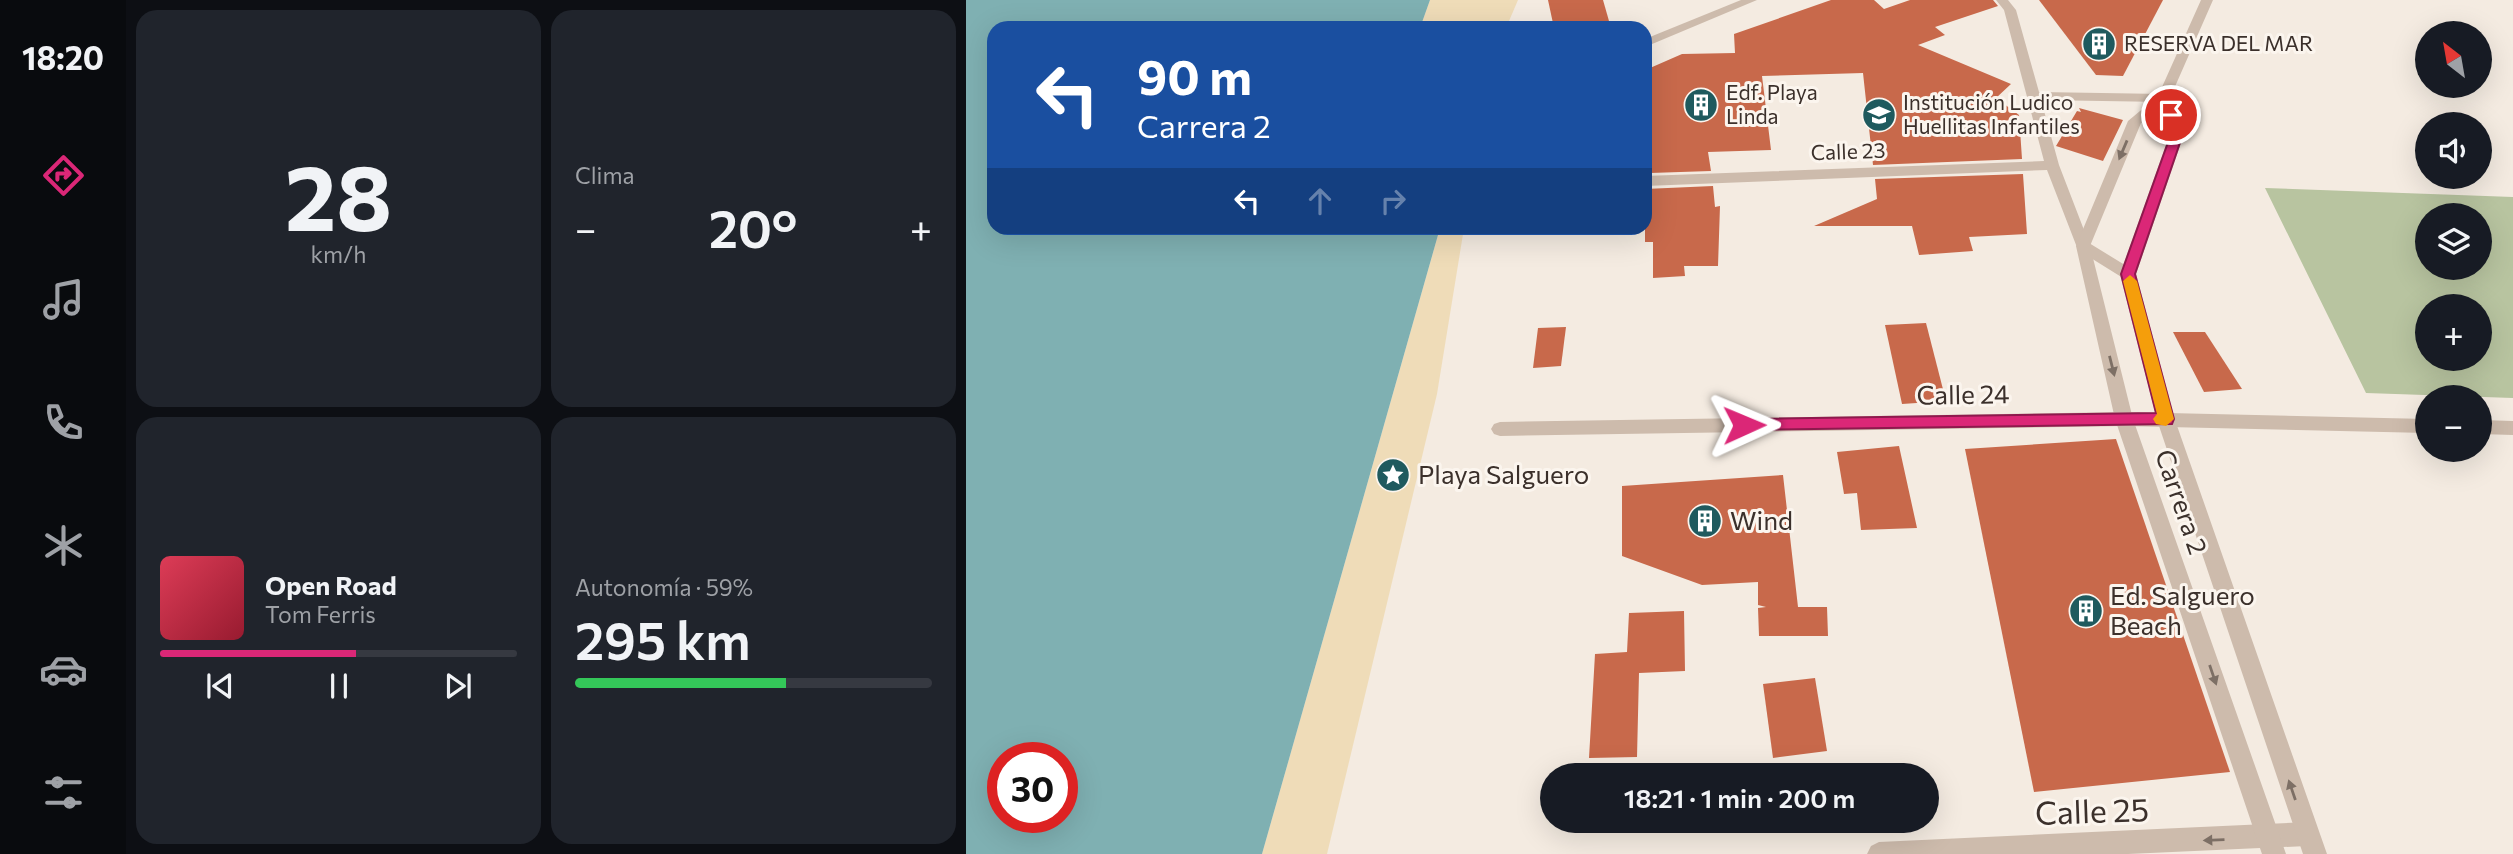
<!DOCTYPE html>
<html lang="es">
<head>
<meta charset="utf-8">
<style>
  :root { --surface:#171b24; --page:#20242c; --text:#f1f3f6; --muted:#9ea1a6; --line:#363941; --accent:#db2777 }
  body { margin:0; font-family:Commissioner,sans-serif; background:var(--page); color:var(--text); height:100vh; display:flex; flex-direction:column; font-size:26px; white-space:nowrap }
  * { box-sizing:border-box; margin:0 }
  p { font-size:23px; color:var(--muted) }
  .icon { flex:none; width:38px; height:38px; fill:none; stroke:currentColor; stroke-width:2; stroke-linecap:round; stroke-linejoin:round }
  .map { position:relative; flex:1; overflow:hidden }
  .details { display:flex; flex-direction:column; gap:10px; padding:10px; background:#0d0f14; width:840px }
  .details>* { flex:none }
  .banner { position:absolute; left:21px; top:21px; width:665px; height:214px; border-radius:21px; box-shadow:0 7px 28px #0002; background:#1a4fa0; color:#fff; overflow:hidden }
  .needle { width:46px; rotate:329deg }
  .tools { position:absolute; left:1449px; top:21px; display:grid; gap:14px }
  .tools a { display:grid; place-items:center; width:77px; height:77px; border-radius:50%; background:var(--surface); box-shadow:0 7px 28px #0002; font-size:35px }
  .speed { position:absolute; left:21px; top:742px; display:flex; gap:14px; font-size:35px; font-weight:700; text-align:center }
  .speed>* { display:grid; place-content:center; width:91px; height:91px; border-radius:50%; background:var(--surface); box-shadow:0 7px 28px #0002; line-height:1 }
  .speed .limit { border:10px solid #d22; background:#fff; color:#111 }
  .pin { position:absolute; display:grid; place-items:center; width:60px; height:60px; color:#fff; margin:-30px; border:4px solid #fff; border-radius:50%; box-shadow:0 2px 7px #0007 }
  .me { position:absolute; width:77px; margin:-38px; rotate:89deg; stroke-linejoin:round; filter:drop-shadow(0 0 5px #0008) }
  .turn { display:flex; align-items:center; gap:24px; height:147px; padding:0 35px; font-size:32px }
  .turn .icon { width:91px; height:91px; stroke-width:2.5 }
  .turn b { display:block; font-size:49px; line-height:60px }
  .lanes { display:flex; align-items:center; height:66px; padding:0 35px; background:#0003; justify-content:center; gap:35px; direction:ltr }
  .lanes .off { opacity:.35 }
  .big { font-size:52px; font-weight:600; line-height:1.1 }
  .details .card { flex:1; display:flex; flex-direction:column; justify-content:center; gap:10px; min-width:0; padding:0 24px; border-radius:21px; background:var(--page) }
  .details .dial { align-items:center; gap:0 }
  .dial b { font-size:91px; line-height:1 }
  .song { display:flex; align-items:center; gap:21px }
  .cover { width:84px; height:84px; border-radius:10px; background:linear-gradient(135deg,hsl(350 70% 55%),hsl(350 70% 35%)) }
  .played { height:7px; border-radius:4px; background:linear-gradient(90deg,var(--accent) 55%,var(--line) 55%) }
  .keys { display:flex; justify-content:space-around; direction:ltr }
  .heat { display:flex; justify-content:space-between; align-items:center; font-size:38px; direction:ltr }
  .charge { height:10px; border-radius:5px; background:linear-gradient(90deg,#34c759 59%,var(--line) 0) }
  .details .tiles { flex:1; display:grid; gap:10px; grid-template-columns:repeat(2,1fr) }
  .trip { position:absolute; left:574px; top:763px; width:399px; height:70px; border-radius:35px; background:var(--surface); box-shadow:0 7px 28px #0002; font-weight:600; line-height:70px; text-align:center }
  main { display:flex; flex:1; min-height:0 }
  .dock { display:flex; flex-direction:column; width:126px; justify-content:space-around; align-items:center; background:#090b0e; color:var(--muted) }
  .dock .icon { width:49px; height:49px }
  .dock .selected { color:var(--accent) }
  .dock b { font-size:32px; color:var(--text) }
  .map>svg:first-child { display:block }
  .green { fill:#b8c4a0; fill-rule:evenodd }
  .sand { fill:#efdcb8 }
  .water { fill:#7fb0b2; fill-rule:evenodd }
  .building { fill:#c8694b }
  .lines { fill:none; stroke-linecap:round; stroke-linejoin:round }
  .minor { fill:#cdbbac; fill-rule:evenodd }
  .tertiary { fill:#cdbbac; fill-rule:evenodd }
  .oneway { fill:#7d6f65 }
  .route { fill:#db2777; stroke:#8e194d; stroke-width:2 }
  .slow { fill:#f59e0b }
  .labels { text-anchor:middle; stroke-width:6; stroke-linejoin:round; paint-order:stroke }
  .far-poi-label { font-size:21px; fill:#3b302b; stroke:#fbf5ee; text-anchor:start }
  .far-street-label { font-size:21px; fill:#3b302b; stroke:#fbf5ee }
  .street-label { font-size:26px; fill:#3b302b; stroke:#fbf5ee }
  .poi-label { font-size:26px; fill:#3b302b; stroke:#fbf5ee; text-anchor:start }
  .near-street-label { font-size:32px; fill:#3b302b; stroke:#fbf5ee }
</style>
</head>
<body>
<main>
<nav class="dock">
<b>18:20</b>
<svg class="icon selected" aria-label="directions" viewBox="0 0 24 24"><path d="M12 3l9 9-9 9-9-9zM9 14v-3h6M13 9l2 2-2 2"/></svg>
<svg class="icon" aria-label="music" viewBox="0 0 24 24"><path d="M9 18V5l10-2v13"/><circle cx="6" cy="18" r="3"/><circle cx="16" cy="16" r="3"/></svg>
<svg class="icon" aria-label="phone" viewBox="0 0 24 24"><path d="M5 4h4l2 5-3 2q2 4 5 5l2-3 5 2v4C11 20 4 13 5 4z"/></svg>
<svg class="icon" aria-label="climate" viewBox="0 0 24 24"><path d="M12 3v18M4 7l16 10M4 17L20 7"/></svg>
<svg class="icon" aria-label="car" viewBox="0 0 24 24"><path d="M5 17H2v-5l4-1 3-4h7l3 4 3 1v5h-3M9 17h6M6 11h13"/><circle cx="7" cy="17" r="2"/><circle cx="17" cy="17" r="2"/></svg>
<svg class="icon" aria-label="filters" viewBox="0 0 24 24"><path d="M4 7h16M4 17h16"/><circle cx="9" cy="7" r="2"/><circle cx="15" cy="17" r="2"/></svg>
</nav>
<section class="details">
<div class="tiles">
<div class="card dial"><b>28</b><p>km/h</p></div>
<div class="card"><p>Clima</p>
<div class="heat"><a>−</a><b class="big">20°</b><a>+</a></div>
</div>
<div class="card">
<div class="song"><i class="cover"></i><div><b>Open Road</b><p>Tom Ferris</p></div></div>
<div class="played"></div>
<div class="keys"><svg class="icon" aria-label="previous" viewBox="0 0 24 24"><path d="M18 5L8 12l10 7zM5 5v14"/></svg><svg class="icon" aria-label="pause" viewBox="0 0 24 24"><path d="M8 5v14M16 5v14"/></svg><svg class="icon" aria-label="next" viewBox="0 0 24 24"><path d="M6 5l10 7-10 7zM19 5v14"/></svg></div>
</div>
<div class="card"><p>Autonomía · 59%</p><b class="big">295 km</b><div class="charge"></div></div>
</div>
</section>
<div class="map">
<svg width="1547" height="854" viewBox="0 0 1547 854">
  <rect width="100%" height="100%" fill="#f4ebe1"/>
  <path class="green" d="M1299,188L1547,197V398L1400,393ZM1461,215H1514V268H1461ZM1461,306H1514V359H1461Z"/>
  <g class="sand">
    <polygon points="464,0 552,0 540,28 454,28"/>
    <polygon points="474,228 498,228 471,394 361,854 296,854"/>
  </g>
  <path class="water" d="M0,0H464L454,28H28V228H474L296,854H0ZM37,758H96V817H37Z"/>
  <g class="building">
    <polygon points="582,0 637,0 645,28 588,28"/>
    <polygon points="865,0 908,0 918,9 944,0 1027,0 1032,6 969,27 979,35 952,45 1045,84 1030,98 1053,115 1056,159 907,165 897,73 796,76 805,150 742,152 745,171 684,173 684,68 716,54 769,53 768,34"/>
    <polygon points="1073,0 1197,0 1157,76 1130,75"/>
    <polygon points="1113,108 1157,120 1137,161 1090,146 1111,111 1115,112"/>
    <polygon points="1057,174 1061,234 1003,237 1007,251 953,255 946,226 848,226 911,199 909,179"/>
    <polygon points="747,186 749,207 754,206 752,266 718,266 719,276 687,278 687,242 679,242 679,189"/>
    <polygon points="960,323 980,401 936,404 919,325"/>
    <polygon points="600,327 595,366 567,368 572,328"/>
    <polygon points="1207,332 1239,332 1276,389 1238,392"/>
    <polygon points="1150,439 1264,772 1068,792 999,449"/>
    <polygon points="933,446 951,528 895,530 891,493 878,494 871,452"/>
    <polygon points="817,475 832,607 861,607 862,636 793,636 792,608 800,607 792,605 792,582 736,585 656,556 656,486"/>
    <polygon points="718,611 719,671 673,673 671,757 623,758 629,654 661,652 663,613"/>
    <polygon points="849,678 861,751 807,758 797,684"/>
  </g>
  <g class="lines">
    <g class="minor">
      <polygon points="775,0 791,0 679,47 679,39"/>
      <polygon points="1030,0 1042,0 1050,10 1073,92 1198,94 1204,98 1198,102 1075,100 1093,165 1123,243 1167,270 1170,274 1167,278 1157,278 1112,250 1081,170 679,186 679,176 1078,161 1038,10"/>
      <polygon points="1158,412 1461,419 1461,433 1158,426 534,436 528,434 525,429 528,424 534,422"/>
      <polygon points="1514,420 1547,421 1547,435 1514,434"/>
      <polygon points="1341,822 1349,826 1353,834 1349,842 1341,846 1162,854 901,854 905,846 913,842"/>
    </g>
    <polygon class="tertiary" points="1235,0 1247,0 1204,98 1219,131 1170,274 1209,420 1361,854 1337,854 1191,420 1154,274 1205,131 1195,107 1175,123 1124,246 1167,419 1320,854 1296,854 1149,419 1110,246 1162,121 1192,96"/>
  </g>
  <defs><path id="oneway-solid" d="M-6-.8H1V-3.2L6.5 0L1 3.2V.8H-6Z" transform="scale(1.75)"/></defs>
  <g class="oneway">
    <use href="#oneway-solid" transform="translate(1157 150) rotate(113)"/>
    <use href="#oneway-solid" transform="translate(1146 366) rotate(76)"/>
    <use href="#oneway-solid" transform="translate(1247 675) rotate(71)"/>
    <use href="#oneway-solid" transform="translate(1326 790) rotate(-109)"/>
    <use href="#oneway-solid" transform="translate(1248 840) rotate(178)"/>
  </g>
  <polygon class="route" points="1205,111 1211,115 1218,131 1169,274 1208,419 1206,424 773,430 770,425 773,421 778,419 1190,413 1155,274 1206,131 1199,115"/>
  <polygon class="slow" points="1164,275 1171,281 1208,419 1200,426 1190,424 1187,419 1191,414 1157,281"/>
  <defs>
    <g id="building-disc" transform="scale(1.75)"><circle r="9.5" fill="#1f5a5e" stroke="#fbf5ee"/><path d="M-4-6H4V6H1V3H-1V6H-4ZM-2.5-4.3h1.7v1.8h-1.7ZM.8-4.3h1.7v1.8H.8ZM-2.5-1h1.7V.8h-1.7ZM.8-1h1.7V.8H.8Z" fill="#fff"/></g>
    <g id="school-disc" transform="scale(1.75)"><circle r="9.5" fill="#1f5a5e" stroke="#fbf5ee"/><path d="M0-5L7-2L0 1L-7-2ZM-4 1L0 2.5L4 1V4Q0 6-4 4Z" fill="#fff"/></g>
    <g id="sight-disc" transform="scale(1.75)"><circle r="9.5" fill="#1f5a5e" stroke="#fbf5ee"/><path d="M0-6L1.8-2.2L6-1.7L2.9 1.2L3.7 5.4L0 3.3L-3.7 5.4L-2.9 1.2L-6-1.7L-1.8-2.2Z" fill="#fff"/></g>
  </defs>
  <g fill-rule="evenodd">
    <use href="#building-disc" x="1133" y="44"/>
    <use href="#building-disc" x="735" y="105"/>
    <use href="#school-disc" x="913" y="115"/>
    <use href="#sight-disc" x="427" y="475"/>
    <use href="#building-disc" x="739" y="521"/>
    <use href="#building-disc" x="1120" y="611"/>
  </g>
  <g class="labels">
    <g class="far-poi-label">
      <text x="1158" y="51">RESERVA DEL MAR</text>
      <text x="760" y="100">Edf. Playa<tspan x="760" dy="24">Linda</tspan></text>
      <text x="937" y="110">Institución Ludico<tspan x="937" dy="24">Huellitas Infantiles</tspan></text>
    </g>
    <g class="far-street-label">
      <text transform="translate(882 152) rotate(-2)" y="7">Calle 23</text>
    </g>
    <g class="street-label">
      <text transform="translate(997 395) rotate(-1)" y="9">Calle 24</text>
      <text transform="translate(1215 502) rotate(71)" y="9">Carrera 2</text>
    </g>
    <g class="poi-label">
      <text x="452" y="484">Playa Salguero</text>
      <text x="764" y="530">Wind</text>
      <text x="1144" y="605">Ed. Salguero<tspan x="1144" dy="30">Beach</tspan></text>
    </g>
    <g class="near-street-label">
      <text transform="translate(1126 812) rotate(-2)" y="11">Calle 25</text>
    </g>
  </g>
</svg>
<div class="tools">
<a><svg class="needle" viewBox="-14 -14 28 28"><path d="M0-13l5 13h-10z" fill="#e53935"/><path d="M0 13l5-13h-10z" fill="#9ea1a6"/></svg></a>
<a><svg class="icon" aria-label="sound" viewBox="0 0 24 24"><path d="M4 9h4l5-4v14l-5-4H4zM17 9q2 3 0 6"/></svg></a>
<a><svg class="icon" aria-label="layers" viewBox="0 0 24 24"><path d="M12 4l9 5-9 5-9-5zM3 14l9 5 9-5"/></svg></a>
<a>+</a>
<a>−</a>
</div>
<div class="speed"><div class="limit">30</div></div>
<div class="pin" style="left:1205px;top:115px;background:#d93025"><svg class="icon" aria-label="arrive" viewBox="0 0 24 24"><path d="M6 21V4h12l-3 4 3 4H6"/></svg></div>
<svg class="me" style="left:778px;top:425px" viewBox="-20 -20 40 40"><path d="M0-17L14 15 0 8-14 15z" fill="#db2777" stroke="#fff" stroke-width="4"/></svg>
<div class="trip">18:21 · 1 min · 200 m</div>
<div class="banner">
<div class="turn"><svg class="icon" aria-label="left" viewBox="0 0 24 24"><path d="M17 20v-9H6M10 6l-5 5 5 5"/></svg><div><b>90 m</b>Carrera 2</div></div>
<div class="lanes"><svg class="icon" aria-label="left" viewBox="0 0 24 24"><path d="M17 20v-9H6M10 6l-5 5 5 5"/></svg><svg class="icon off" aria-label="ahead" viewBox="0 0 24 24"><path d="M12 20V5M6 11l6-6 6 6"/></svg><svg class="icon off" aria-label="right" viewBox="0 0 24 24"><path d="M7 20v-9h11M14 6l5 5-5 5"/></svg></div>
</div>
</div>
</main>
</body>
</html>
